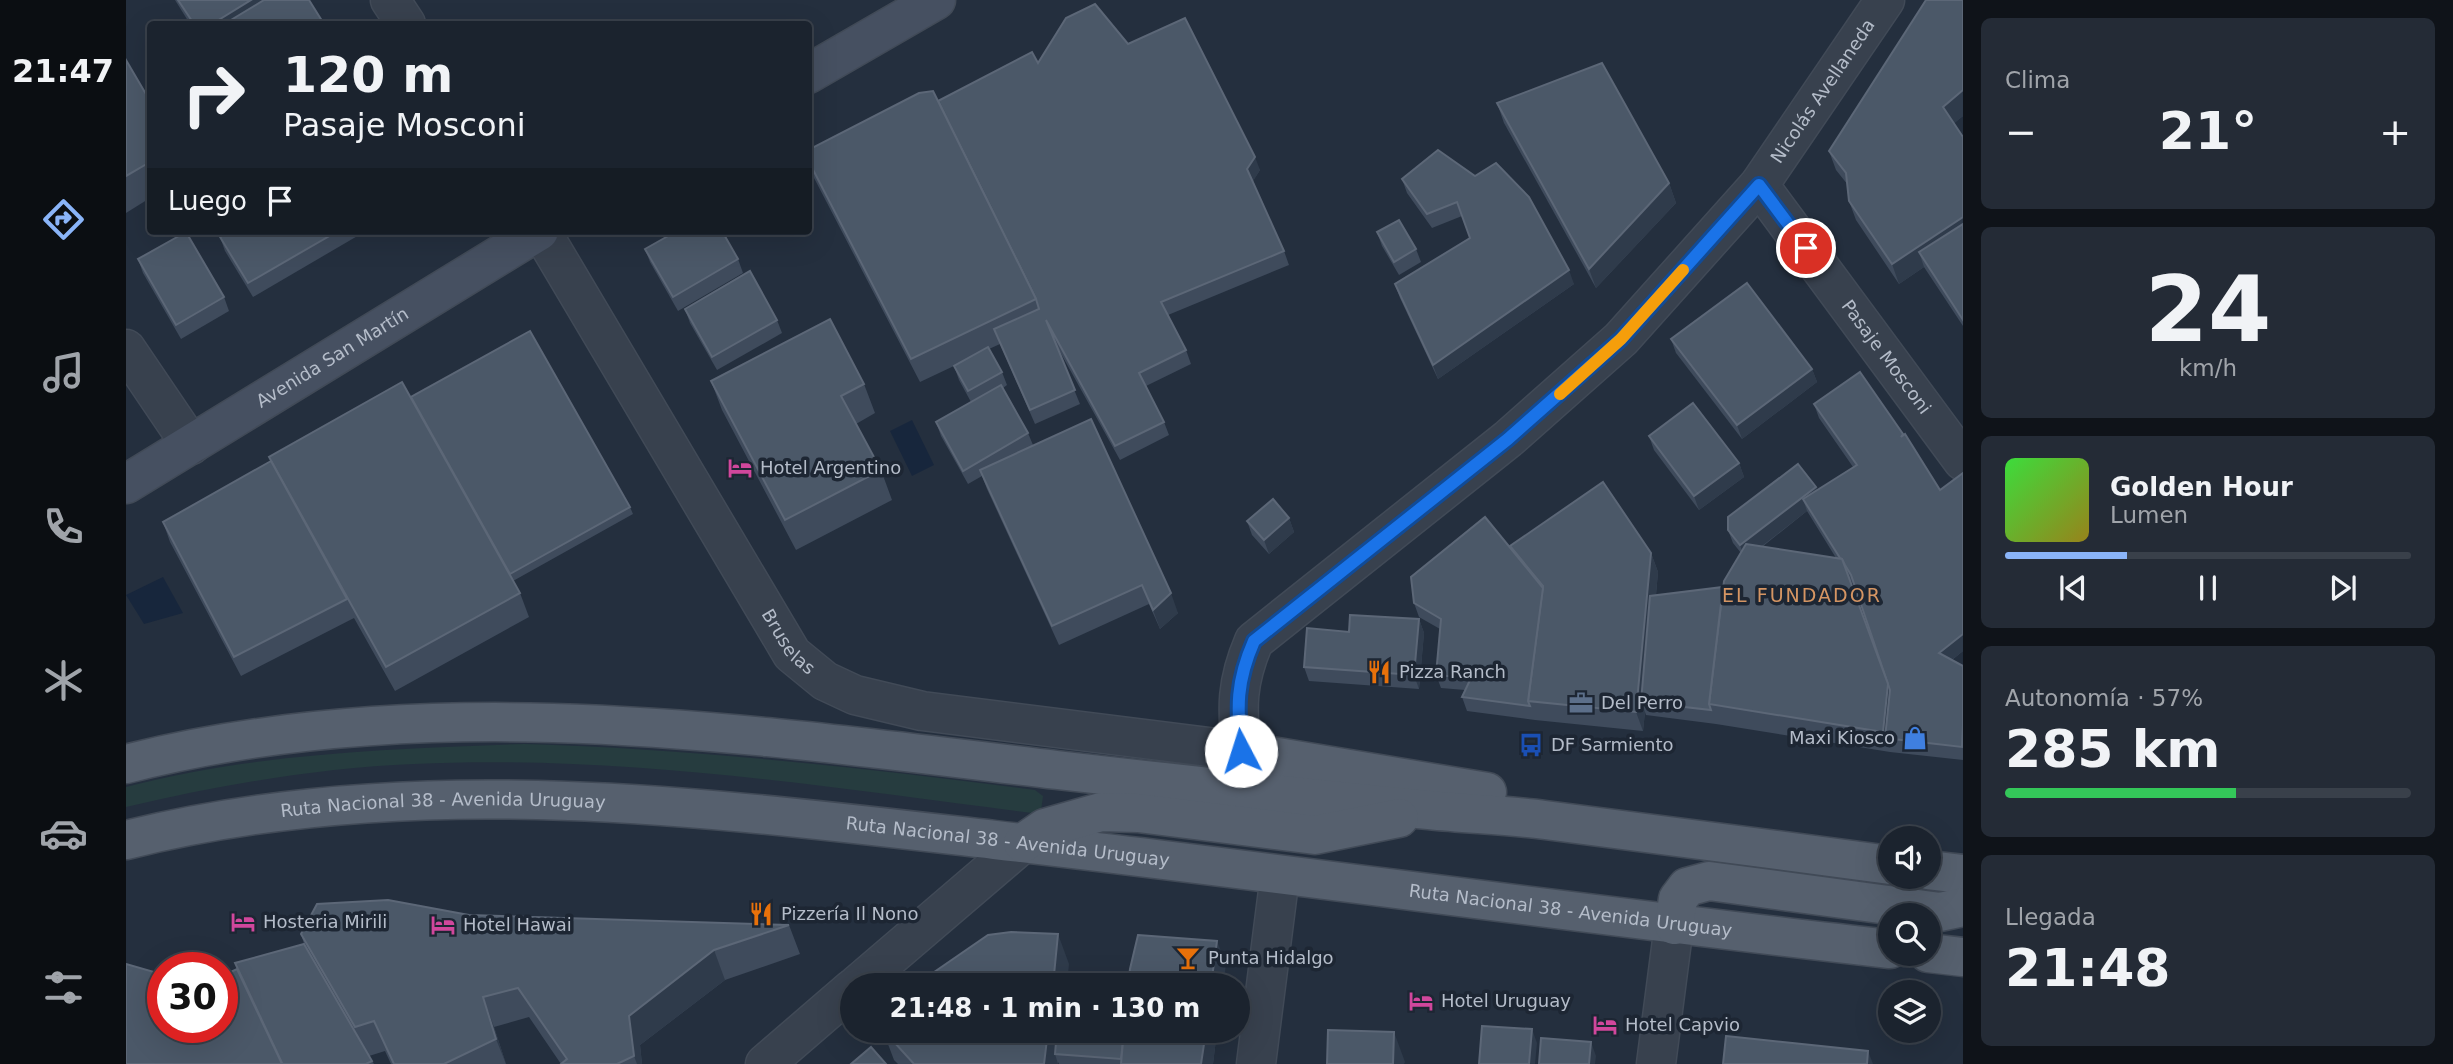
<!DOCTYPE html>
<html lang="es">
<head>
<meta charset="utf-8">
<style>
  :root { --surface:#1b232e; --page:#242b36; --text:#f1f3f6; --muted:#a0a4aa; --line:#39404a; --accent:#8ab4f8 }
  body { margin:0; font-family:"DejaVu Sans",sans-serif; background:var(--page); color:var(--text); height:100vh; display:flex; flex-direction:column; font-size:26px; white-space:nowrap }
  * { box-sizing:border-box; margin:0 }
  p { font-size:23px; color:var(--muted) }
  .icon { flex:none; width:38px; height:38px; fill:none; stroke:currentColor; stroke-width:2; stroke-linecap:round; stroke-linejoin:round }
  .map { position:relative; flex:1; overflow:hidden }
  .details { display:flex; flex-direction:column; gap:18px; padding:18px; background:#0f1319; width:490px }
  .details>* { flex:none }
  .top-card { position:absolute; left:21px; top:21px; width:665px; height:214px; border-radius:7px; box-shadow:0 7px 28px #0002,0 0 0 2px var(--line); background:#1b232e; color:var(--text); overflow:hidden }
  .buttons { position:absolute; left:1752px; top:826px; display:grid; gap:14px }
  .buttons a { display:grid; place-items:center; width:63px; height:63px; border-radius:50%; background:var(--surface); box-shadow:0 7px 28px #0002,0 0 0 2px var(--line); font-size:35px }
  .speed { position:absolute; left:21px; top:952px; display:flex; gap:14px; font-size:35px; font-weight:700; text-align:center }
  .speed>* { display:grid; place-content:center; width:91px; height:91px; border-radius:50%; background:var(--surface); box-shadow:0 7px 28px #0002,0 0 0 2px var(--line); line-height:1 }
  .speed .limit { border:10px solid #d22; background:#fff; color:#111 }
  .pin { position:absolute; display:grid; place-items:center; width:60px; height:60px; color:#fff; margin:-30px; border:4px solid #fff; border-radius:50%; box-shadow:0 2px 7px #0007 }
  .me { position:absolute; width:77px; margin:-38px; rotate:355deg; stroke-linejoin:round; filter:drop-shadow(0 0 5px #0008) }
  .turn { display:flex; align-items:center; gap:24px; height:147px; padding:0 21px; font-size:32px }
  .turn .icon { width:91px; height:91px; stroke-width:2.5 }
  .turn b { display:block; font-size:49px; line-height:60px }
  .then { display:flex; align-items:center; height:66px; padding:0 21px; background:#0003; gap:14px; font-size:26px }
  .big { font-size:52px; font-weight:700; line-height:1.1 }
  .details .widget { flex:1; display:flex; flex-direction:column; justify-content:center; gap:10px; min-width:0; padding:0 24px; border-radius:10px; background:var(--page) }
  .details .dial { align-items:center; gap:0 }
  .dial b { font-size:91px; line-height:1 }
  .song { display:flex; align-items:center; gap:21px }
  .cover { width:84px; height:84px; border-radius:10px; background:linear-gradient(135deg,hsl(120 70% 55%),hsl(50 70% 35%)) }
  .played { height:7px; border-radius:4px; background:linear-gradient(90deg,var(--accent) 30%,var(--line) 30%) }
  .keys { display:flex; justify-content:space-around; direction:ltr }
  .heat { display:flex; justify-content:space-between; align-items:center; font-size:38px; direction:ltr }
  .charge { height:10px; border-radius:5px; background:linear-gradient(90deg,#34c759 57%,var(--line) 0) }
  .trip { position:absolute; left:714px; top:973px; width:410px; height:70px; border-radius:35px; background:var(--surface); box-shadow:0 7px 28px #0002,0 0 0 2px var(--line); font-weight:700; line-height:70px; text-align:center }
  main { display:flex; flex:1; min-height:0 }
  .tabs { display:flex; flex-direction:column; width:126px; justify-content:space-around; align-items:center; background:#0b0e12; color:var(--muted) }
  .tabs .icon { width:49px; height:49px }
  .tabs .on { color:var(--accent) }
  .tabs b { font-size:32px; color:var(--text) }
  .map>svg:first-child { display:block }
  .green { fill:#263c3f }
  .water { fill:#17263c }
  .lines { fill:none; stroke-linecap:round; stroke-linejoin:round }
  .street-casing { stroke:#414a57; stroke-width:41 }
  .secondary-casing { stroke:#414a57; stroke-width:41 }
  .primary-casing { stroke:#414a57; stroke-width:41 }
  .street { stroke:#38414e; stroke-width:38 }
  .secondary { stroke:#465061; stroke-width:38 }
  .primary { stroke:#56606e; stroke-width:38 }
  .wall { fill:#3f4b5c; fill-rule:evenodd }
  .shaded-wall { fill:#2f3b4b }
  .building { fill:#4b5868; stroke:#5c6777; stroke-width:2 }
  .route-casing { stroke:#114b97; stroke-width:18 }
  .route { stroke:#1a73e8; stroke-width:12 }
  .slow { stroke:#f59e0b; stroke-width:12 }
  .labels { text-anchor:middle; stroke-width:7; stroke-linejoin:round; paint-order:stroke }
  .street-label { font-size:18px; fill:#b4bcc9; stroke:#1d2633 }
  .poi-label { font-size:18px; fill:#b4bcc9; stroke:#1d2633; text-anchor:start }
  .neighbourhood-label { font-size:19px; letter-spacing:2px; fill:#d59563; stroke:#1d2633 }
</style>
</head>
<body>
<main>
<nav class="tabs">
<b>21:47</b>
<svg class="icon on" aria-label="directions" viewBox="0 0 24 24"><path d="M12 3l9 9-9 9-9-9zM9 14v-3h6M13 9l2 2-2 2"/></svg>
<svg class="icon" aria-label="music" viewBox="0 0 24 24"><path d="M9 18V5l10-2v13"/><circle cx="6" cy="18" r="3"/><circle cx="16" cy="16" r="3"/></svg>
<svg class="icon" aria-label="phone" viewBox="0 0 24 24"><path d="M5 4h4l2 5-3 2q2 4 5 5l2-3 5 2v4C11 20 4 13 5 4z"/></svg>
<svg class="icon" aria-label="climate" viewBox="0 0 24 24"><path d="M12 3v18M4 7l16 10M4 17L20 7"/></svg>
<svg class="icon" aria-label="car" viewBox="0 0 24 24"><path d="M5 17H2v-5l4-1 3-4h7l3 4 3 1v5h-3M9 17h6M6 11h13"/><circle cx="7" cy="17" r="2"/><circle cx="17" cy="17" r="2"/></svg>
<svg class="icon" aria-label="filters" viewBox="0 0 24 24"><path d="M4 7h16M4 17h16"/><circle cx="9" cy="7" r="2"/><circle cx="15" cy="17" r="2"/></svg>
</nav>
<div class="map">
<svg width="1837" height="1064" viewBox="0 0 1837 1064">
  <rect width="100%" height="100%" fill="#242f3e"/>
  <path class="green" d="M398,744C570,749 739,768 909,790L917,796L915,811L906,813C704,787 493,754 288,764C192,768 93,785 0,807V787C130,753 264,749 398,744Z"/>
  <g class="water">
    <polygon points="786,420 808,465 786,476 764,431"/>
    <polygon points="37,577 57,613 18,624 0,595"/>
  </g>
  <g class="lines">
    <g class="street-casing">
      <g id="street">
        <polyline points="264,0 280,24"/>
        <path id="s1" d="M1633,185L1837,461"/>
        <path id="s2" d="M415,231L666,654L699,681L729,695L796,711L1115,751C1111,707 1110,683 1128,641L1382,439L1495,339L1633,185L1759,0"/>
        <polyline points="0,349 65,445"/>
        <polyline points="731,985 897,843"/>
        <polyline points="639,1064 726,989"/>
        <polyline points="1130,1064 1154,875"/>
        <polyline points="1530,1064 1548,925"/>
      </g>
    </g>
    <g class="secondary-casing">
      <g id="secondary">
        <polyline points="682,74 810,0"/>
        <path id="s3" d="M0,484L413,231"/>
      </g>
    </g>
    <g class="primary-casing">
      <g id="primary">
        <polyline points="1115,751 1361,792"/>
        <path d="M0,764C306,686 623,734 931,770C1055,784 1179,798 1303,810C1342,814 1381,815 1419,820C1534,834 1649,850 1764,865"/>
        <path id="s4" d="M0,840C288,768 579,807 869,840C1168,874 1465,916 1764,949"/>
        <polyline points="897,843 919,828 975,812 1012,813 1189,835 1273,818"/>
        <polyline points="1802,870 1837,874"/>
        <polyline points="1548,925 1552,899 1561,887 1583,881 1814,912 1837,907"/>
        <polyline points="1802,953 1837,957"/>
      </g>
    </g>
    <use href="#street" class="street"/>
    <use href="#secondary" class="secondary"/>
    <use href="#primary" class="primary"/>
  </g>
  <g class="wall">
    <polygon points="49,0 183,0 198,24 64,24"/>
    <polygon points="1837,0 1837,116 1828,123 1837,137 1837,326 1798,267 1773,284 1730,220 1723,201 1722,185 1710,170 1703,151"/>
    <polygon points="1002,44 1134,170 1126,182 1158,251 1163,265 1042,315 1060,350 1065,364 1020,386 1038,422 1043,435 994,460 928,341 954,404 909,424 874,344 863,349 876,372 881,385 877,388 902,433 907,445 1052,613 1034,629 1023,604 933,645 861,489 856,476 842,484 815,436 810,422 845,402 833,380 828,366 830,365 794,382 687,176 682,163 682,150 912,63"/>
    <polygon points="0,60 24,101 24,198 0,213"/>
    <polygon points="1371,103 1543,183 1550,203 1470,288 1378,123"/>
    <polygon points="1312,150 1448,284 1312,379 1274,298 1269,284 1344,238 1336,216 1306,228 1281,193 1276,179"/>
    <polygon points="105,231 240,231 127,297 99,251 94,237"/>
    <polygon points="1251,232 1290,249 1295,262 1273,275 1256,246"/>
    <polygon points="519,249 612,259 617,273 552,311 524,262"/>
    <polygon points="12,259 98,297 103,311 55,339 17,273"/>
    <polygon points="559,309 651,320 656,333 591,370 564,323"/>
    <polygon points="1545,339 1686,369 1691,382 1616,439 1550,353"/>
    <path d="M1734,372L1837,651L1826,660L1837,666V760L1764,752L1590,724L1520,715L1519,712L1517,731L1409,720L1341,711L1336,697L1339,690L1315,688L1310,675L1314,629L1293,617L1288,603L1386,550L1384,546L1525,553L1532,572L1530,595L1597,587L1615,553L1607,543L1602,530L1690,487L1691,490L1727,467L1693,418L1688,404ZM1681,511L1710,558L1636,547ZM1724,579L1729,588L1764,690Z"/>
    <polygon points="585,381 738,384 749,413 730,424 755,470 766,500 670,550 596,410"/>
    <polygon points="285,397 504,507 507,514 387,581 394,593 403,617 269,691 228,618 115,676 44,542 37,522 145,461 143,457"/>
    <polygon points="1523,436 1613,463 1618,477 1573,510 1528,450"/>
    <polygon points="1163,518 1168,532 1143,554 1126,535 1121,521"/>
    <polygon points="1293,619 1298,633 1293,689 1183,681 1178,667 1223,632"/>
    <polygon points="343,915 663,925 674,954 599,980 514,1045 516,1064 435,1064 403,1017 368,1027 380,1064 265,1064 259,1051 243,1056 248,1064 0,1064 37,1027 178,944 175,934"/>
    <polygon points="757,1031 1091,1031 1087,1064 933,1064 932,1062 932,1064 772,1064 768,1060"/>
  </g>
  <g class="shaded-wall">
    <polygon points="125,0 145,0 105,20 107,24 86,24"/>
    <polygon points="1837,90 1837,116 1824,127 1817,107"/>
    <polygon points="1129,157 1134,170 1126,183 1121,169"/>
    <polygon points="1543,183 1550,203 1470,288 1463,269"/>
    <polygon points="1837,217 1837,241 1793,252 1798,267 1773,284 1766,264"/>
    <polygon points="1443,270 1448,284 1312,379 1307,365"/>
    <polygon points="1686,369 1691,382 1616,439 1611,425"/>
    <polygon points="1613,463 1618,477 1573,510 1568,496"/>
    <polygon points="1690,487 1695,501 1677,499 1681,511 1619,559 1614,545"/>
    <polygon points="1163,518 1168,532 1143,554 1138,540"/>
    <polygon points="1525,553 1532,572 1520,702 1515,702 1519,712 1517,731 1510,712"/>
    <polygon points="1045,593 1052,613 1034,629 1027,610"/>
    <polygon points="1293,619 1298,633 1293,689 1288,675"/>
    <polygon points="1837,634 1837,651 1818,666 1813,653"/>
    <polygon points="1762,684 1769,703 1759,738 1757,732"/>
    <polygon points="932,934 943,964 941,985 927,985"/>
    <polygon points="1091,941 1100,965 1097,985 1085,985"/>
    <polygon points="588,950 599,980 514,1045 516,1064 511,1064 508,1056 503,1016"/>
    <polygon points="357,997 368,1027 380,1064 370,1039"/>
    <polygon points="1406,1029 1411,1043 1409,1064 1403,1064"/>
    <polygon points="922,1031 936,1031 929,1054 932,1064 918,1064"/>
    <polygon points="1080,1031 1091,1031 1087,1064 1075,1064"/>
    <polygon points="1268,1032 1279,1062 1278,1064 1267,1064"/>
    <polygon points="1465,1042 1470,1056 1469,1064 1463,1064"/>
    <polygon points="1742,1051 1747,1064 1741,1064"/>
  </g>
  <g class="building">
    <polygon points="52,0 125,0 86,24 68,24"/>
    <polygon points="138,0 183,0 198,24 108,24 105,20"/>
    <polygon points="1800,0 1837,0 1837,90 1817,107 1837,137 1837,217 1766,264 1723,201 1720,173 1703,151"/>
    <polygon points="969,4 1002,44 1059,18 1129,157 1121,169 1158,251 1035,302 1060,350 1013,373 1038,422 989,446 920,320 949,390 904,410 868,329 913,309 910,299 812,101 906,52 912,63 940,18"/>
    <polygon points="0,60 24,101 24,162 0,176"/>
    <polygon points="1476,63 1543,183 1463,269 1371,103"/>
    <polygon points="807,91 910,299 785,359 682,160 682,150 793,93"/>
    <polygon points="1312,150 1349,176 1370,163 1403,197 1443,270 1307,365 1269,284 1344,238 1331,202 1301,214 1276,179"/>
    <polygon points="1273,220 1290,249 1268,262 1251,232"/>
    <polygon points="1837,224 1837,320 1793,252"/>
    <polygon points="105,231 212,231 122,283 94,237"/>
    <polygon points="551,231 596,231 612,259 547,297 519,249"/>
    <polygon points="60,232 98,297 50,325 12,259"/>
    <polygon points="624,271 651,320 586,357 559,309"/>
    <polygon points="1621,283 1686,369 1611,425 1545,339"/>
    <polygon points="704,319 738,384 715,396 755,470 659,520 585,381"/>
    <polygon points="404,331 504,507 384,574 285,397"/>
    <polygon points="862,347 876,372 842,391 828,366"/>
    <polygon points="1734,372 1777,434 1775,437 1779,434 1814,490 1837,473 1837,634 1813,653 1837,666 1837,725 1836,747 1759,738 1764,690 1725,575 1719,565 1716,559 1714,558 1677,499 1731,465 1688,404"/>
    <polygon points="276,382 394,593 260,667 143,457"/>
    <polygon points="875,385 902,433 837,471 810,422"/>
    <polygon points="1567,403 1613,463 1568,496 1523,436"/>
    <polygon points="965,419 1045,593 1027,610 1016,585 926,626 854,470"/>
    <polygon points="145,461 221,599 108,657 37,522"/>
    <polygon points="1672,464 1690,487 1614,545 1602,530 1602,517"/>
    <polygon points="1477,482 1525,553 1510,712 1402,701 1417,586 1384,546"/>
    <polygon points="1147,499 1163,518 1138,540 1121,521"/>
    <polygon points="1359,517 1417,588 1402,701 1404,706 1336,697 1345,678 1310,675 1315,619 1288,603 1285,577"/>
    <polygon points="1620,544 1716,559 1762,684 1757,732 1583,704 1598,581"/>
    <polygon points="1597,587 1583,704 1585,710 1515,702 1524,596"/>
    <polygon points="1224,615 1293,619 1288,675 1178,667 1181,628 1223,632"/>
    <polygon points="262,900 343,915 663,925 588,950 503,1016 508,1056 491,1064 435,1064 441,1059 392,988 357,997 370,1039 318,1064 268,1064 248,1021 229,1027 175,934 191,904"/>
    <polygon points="885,932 932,934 927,985 794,985 801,977 862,935"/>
    <polygon points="1012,935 1091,941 1085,985 1002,985 1004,969"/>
    <polygon points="178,944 246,1061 240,1064 157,1064 156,1063 109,963"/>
    <polygon points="0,964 35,974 37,979 37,1027 96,1027 96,976 111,969 156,1064 0,1064"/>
    <polygon points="936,973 1003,979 1002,985 935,985"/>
    <polygon points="1356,1026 1406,1029 1403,1064 1353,1064"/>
    <polygon points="1202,1030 1268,1032 1267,1064 1201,1064"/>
    <polygon points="758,1031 922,1031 918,1064 788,1064"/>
    <polygon points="931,1031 998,1031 995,1059 929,1054"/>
    <polygon points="998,1031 1080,1031 1075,1064 995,1064"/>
    <polygon points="1600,1036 1742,1051 1741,1064 1597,1064"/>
    <polygon points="1415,1038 1465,1042 1463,1064 1413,1064"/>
    <polygon points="745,1047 760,1064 725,1064"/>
  </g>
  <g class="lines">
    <g class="route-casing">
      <path id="route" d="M1115,751C1111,707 1110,682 1128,641L1382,439L1495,339L1633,185L1680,248"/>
    </g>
    <use href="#route" class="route"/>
    <polyline class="slow" points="1434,394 1495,339 1557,270"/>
  </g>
  <defs>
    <g id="hotel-bare" transform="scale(1.89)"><path d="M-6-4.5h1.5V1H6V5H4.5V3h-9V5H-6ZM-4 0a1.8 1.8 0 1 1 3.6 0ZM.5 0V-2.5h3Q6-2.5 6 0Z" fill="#d1479c" stroke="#1d2633" stroke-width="2.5" paint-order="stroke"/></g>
    <g id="restaurant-bare" transform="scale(1.89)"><path d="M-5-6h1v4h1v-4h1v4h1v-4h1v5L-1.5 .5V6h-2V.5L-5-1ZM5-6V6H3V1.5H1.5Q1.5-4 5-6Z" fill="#e8710a" stroke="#1d2633" stroke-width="2.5" paint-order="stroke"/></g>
    <g id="office-bare" transform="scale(1.89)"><path d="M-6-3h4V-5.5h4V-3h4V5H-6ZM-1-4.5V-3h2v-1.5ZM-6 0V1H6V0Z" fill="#5c6f8a" stroke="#1d2633" stroke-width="2.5" paint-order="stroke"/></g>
    <g id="shop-bare" transform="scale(1.89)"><path d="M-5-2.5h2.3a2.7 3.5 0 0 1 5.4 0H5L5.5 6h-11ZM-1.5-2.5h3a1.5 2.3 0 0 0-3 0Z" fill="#3f7fe0" stroke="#1d2633" stroke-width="2.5" paint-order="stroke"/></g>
    <g id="bus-bare" transform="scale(1.89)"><path d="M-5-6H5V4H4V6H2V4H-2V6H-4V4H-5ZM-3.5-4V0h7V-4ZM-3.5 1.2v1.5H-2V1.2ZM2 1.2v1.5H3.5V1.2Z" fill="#1a4fb4" stroke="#1d2633" stroke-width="2.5" paint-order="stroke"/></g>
    <g id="bar-bare" transform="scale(1.89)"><path d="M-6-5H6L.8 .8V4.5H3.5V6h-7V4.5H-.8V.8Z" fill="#e8710a" stroke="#1d2633" stroke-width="2.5" paint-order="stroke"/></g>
  </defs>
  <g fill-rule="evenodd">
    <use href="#hotel-bare" x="614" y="468"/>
    <use href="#restaurant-bare" x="1253" y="672"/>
    <use href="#office-bare" x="1455" y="703"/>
    <use href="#shop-bare" x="1789" y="738"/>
    <use href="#bus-bare" x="1405" y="745"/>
    <use href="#restaurant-bare" x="635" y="914"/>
    <use href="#hotel-bare" x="117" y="922"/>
    <use href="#hotel-bare" x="317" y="925"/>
    <use href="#bar-bare" x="1062" y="958"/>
    <use href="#hotel-bare" x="1295" y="1001"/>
    <use href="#hotel-bare" x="1479" y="1025"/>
  </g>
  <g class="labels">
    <g class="street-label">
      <text dy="6" stroke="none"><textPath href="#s2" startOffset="1866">Nicolás Avellaneda</textPath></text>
      <text dy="6" stroke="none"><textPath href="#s1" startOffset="214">Pasaje Mosconi</textPath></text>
      <text dy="6" stroke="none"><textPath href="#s3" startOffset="242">Avenida San Martín</textPath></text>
      <text dy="6" stroke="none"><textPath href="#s2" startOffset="480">Bruselas</textPath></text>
      <text dy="6" stroke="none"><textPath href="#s4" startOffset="320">Ruta Nacional 38 - Avenida Uruguay</textPath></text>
      <text dy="6" stroke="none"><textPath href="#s4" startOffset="887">Ruta Nacional 38 - Avenida Uruguay</textPath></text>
      <text dy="6" stroke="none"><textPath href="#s4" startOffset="1454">Ruta Nacional 38 - Avenida Uruguay</textPath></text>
    </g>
    <g class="poi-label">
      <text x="634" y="474">Hotel Argentino</text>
      <text x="1273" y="678">Pizza Ranch</text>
      <text x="1475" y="709">Del Perro</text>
      <text x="1769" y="744" text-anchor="end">Maxi Kiosco</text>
      <text x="1425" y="751">DF Sarmiento</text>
      <text x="655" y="920">Pizzería Il Nono</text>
      <text x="137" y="928">Hosteria Mirili</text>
      <text x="337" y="931">Hotel Hawai</text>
      <text x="1082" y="964">Punta Hidalgo</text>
      <text x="1315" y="1007">Hotel Uruguay</text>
      <text x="1499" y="1031">Hotel Capvio</text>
    </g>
    <g class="neighbourhood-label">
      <text x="1676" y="602">EL FUNDADOR</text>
    </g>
  </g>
</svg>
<div class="buttons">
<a><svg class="icon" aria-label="sound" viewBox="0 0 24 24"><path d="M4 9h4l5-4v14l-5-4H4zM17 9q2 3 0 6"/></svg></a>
<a><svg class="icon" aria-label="search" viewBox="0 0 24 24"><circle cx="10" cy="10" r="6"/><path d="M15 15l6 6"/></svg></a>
<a><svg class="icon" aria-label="layers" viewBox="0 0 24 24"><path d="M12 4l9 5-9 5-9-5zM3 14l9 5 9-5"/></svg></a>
</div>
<div class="speed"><div class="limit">30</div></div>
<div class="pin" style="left:1680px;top:248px;background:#d93025"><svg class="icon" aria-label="arrive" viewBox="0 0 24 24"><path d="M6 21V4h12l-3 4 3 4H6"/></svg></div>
<svg class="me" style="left:1115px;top:751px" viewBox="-20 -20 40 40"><circle r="19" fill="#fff"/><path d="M0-13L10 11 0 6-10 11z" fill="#1a73e8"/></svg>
<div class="trip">21:48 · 1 min · 130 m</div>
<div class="top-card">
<div class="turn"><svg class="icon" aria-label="right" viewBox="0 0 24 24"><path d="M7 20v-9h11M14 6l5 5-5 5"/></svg><div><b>120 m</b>Pasaje Mosconi</div></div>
<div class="then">Luego<svg class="icon" aria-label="arrive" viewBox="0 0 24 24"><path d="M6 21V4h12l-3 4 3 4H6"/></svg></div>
</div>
</div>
<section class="details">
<div class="widget"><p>Clima</p>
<div class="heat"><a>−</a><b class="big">21°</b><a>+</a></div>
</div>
<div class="widget dial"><b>24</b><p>km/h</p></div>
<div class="widget">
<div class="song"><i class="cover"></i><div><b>Golden Hour</b><p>Lumen</p></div></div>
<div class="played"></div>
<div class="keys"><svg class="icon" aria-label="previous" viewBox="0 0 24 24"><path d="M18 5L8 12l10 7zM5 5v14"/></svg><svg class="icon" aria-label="pause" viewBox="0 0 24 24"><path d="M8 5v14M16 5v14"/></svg><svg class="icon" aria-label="next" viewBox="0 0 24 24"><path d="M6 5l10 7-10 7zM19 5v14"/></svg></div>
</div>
<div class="widget"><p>Autonomía · 57%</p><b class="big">285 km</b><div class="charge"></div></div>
<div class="widget"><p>Llegada</p><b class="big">21:48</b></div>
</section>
</main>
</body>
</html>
